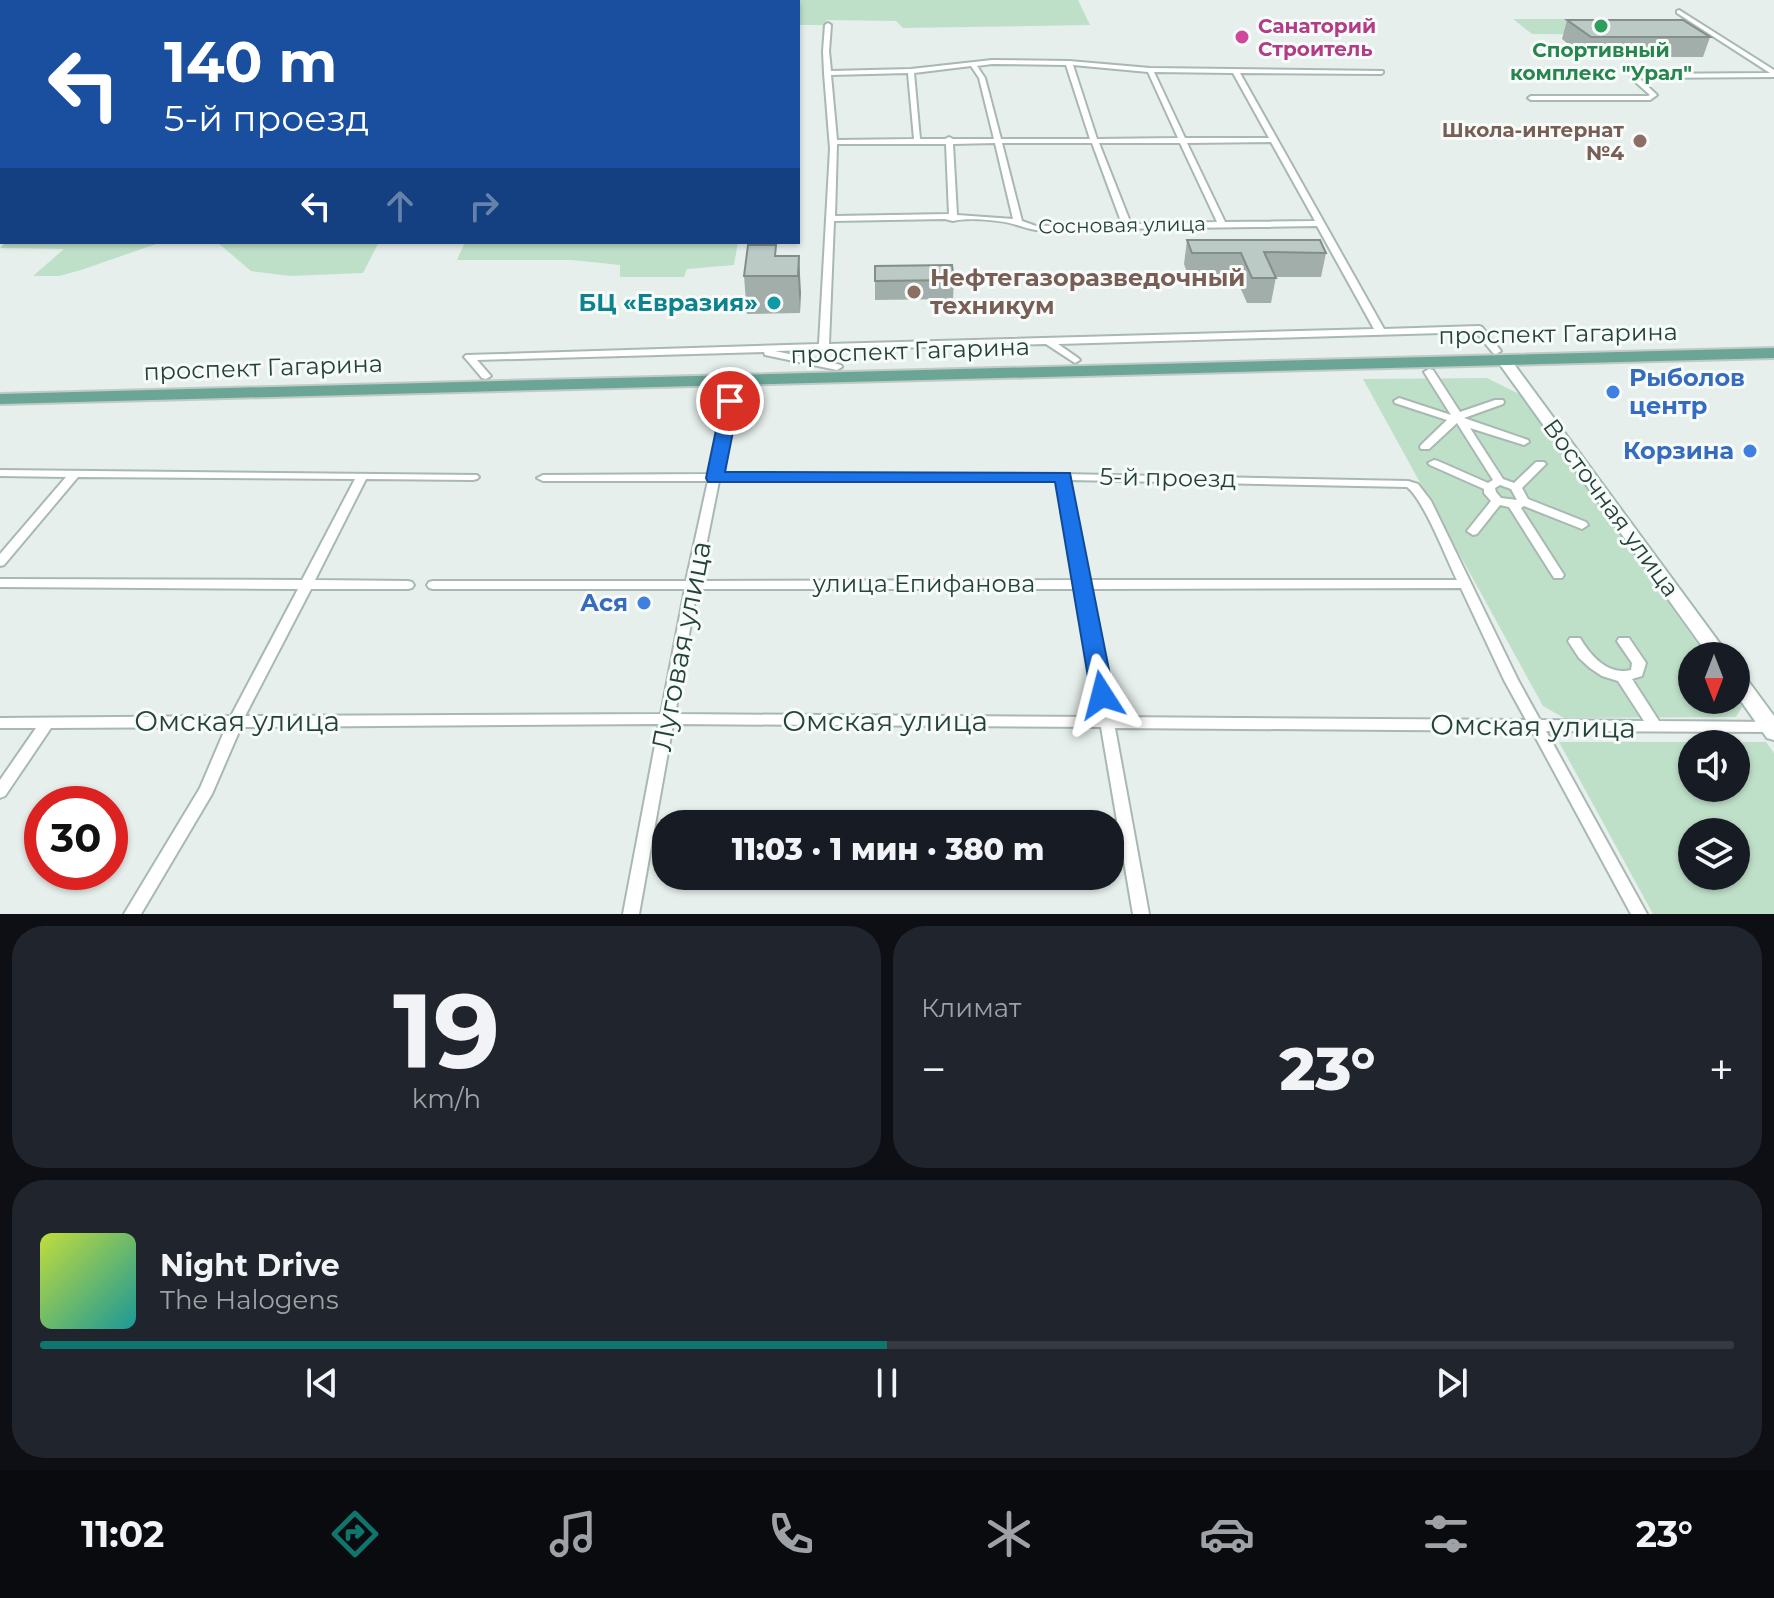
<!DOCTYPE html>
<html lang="ru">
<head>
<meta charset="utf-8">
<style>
  :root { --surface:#171b24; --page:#20242c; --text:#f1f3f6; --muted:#9ea1a6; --line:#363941; --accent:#0f766e }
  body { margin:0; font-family:Montserrat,sans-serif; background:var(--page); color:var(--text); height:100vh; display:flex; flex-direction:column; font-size:30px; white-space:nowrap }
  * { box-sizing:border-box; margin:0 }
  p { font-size:26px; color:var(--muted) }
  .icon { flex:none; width:44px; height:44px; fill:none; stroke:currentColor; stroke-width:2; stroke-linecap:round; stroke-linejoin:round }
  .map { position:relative; height:914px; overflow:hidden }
  .drawer { display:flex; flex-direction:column; gap:12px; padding:12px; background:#0d0f14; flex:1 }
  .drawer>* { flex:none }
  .banner { position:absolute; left:0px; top:0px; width:800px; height:244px; box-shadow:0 2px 6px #0004; background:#1a4fa0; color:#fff; overflow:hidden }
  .needle { width:52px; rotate:180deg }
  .controls { position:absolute; left:1678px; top:642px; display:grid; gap:16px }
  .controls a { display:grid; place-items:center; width:72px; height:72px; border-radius:50%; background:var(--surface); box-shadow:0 2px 6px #0004; font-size:40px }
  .speed { position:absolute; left:24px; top:786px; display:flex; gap:16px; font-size:40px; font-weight:700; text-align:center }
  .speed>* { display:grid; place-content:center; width:104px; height:104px; border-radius:50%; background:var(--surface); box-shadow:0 2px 6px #0004; line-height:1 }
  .speed .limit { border:12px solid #d22; background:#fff; color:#111 }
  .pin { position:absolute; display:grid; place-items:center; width:68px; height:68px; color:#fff; margin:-34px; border:4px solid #fff; border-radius:50%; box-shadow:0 2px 8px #0007 }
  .me { position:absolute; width:88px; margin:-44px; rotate:351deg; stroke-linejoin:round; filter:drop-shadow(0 0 6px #0008) }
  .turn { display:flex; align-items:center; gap:28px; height:168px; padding:0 32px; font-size:36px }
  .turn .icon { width:104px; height:104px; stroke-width:2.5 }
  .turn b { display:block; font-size:56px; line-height:68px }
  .lanes { display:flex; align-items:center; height:76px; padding:0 32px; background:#0003; justify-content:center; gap:40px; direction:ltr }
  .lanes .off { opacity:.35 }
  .big { font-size:60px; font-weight:800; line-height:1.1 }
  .drawer .widget { flex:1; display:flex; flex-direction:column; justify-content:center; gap:12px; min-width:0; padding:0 28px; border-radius:32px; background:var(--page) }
  .drawer .dial { align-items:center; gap:0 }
  .dial b { font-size:104px; line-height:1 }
  .song { display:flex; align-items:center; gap:24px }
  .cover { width:96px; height:96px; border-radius:12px; background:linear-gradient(135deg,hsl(70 70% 55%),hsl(180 70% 35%)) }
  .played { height:8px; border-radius:4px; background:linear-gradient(90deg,var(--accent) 50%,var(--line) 50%) }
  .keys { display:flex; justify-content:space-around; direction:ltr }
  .heat { display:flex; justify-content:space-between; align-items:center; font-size:44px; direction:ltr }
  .drawer .tiles { flex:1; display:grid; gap:12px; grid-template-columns:1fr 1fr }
  .widget:last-child { grid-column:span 2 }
  .trip { position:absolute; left:652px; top:810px; width:472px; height:80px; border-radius:32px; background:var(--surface); box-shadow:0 2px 6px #0004; font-weight:800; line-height:80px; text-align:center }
  .menu { display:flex; height:128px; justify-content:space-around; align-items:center; background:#090b0e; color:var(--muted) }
  .menu .icon { width:56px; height:56px }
  .menu .selected { color:var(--accent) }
  .menu b { font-size:36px; color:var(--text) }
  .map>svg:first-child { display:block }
  .green { fill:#bfe0c8; fill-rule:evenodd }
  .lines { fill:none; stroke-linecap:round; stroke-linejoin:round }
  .street-casing { stroke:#a8b8b2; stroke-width:4 }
  .secondary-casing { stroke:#a4bbb3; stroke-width:4 }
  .primary-casing { stroke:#c2cac8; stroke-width:4 }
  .street { fill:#fff; fill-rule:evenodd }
  .secondary { fill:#fff; fill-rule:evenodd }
  .primary { fill:#6aa596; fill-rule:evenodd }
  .wall { fill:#a1aea9 }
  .shaded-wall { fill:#838d89 }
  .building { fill:#bbcac4; stroke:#838d89; stroke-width:2 }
  .route { fill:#1a73e8; stroke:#114b97; stroke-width:2 }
  .leisure-dot { fill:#2e9e5b; stroke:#f7fbf9; stroke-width:3 }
  .hotel-dot { fill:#d1479c; stroke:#f7fbf9; stroke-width:3 }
  .education-dot { fill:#8d6e63; stroke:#f7fbf9; stroke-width:3 }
  .culture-dot { fill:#0f9aa8; stroke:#f7fbf9; stroke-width:3 }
  .shop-dot { fill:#3f7fe0; stroke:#f7fbf9; stroke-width:3 }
  .labels { text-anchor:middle; stroke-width:6; stroke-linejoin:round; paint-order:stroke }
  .far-hotel-label { font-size:20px; font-weight:bold; fill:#b23c85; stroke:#f7fbf9; text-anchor:start }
  .far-leisure-label { font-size:20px; font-weight:bold; fill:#27864d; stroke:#f7fbf9 }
  .far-education-label { font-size:20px; font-weight:bold; fill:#785e54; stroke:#f7fbf9; text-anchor:end }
  .far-street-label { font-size:20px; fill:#24423a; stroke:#f7fbf9 }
  .education-label { font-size:24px; font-weight:bold; fill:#785e54; stroke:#f7fbf9; text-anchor:start }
  .culture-label { font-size:24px; font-weight:bold; fill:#0d838f; stroke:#f7fbf9; text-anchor:end }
  .street-label { font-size:24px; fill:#24423a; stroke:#f7fbf9 }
  .shop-label { font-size:24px; font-weight:bold; fill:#366cbe; stroke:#f7fbf9; text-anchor:end }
  .near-street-label { font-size:28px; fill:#24423a; stroke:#f7fbf9 }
</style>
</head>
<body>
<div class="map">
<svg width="1774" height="914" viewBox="0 0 1774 914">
  <rect width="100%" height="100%" fill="#e6efeb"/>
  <g class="green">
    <polygon points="74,0 538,0 70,2"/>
    <polygon points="596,0 1078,0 1090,25 903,28 896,21 827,20 825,25 798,25 798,2 595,2"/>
    <polygon points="1513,19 1667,19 1693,35 1532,34"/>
    <polygon points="6,242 379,242 363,273 290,276 251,271 218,243 159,243 81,270 59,276 33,276 64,249 0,248"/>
    <polygon points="465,242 738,242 734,265 687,269 684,277 620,277 620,265 572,260 457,260"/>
    <polygon points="1487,378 1521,395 1706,656 1692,656 1692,700 1736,698 1742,707 1736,717 1564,718 1543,706 1363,379"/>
    <path d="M1559,742H1766L1774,753V914H1653ZM1692,744H1736V788H1692ZM1692,832H1736V876H1692Z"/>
  </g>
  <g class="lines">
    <g class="street-casing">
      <g id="street">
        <polygon points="567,0 573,0 572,2 566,2"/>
        <rect x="0" y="9" width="2" height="4"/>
        <polygon points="1679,10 1774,70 1774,77 1639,78 1657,95 1650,100 1531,100 1528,98 1531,96 1648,96 1650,95 1631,78 1639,74 1770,73 1677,13 1677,11"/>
        <path d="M828,23L831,25L829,51L831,71L911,69L992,60L1069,61L1150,68L1383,71V73L1381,74L1240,73L1384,329L1479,326L1482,327L1501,351L1496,354L1493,353L1476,332L1058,344L1078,358L1080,360L1075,363L1046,344L775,351L841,365L842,367L837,370L765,355L764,352L477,360L491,376L486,379L482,378L466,359L464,357L466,355L819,344L830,149L824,73L823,51L825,25ZM992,64L1066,65L1090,139H1001L985,78L977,66ZM1073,65L1148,72L1178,138L1097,139ZM971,66L979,78L994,139H953L949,137L945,139H920L914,73ZM1154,72L1233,73L1269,138H1185ZM908,73L914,139L837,140L831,75ZM1271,142L1315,221L1225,222L1187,143ZM995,143L1013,219L957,215L953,144ZM1002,143H1092L1122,224L1036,226L1022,221ZM1099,143H1180L1217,222L1131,224ZM837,144H946L949,214L835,216ZM945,219L953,221C967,217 1003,220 1017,225C1024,227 1029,229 1036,230L1317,226L1374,329L829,344L834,221Z"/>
        <rect x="0" y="105" width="2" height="5"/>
        <path d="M1429,369L1433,370L1460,412L1495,400H1503L1504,402L1503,404L1464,418L1528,440L1529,442L1524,445L1470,428L1503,479L1514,483L1536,462H1544L1546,464L1522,488L1528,499L1586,522L1588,525L1582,529L1524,506L1521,508L1564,575L1562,578H1554L1509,507L1500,505L1477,534L1473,535L1467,531L1491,501L1484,493V489L1430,465L1428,463L1434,460L1438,461L1488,483L1493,480L1457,423L1429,449H1421L1420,447L1421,445L1447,420L1395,403L1394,401L1399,398L1451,415L1424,372ZM1500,485L1511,489L1517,500L1501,498L1496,492L1495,488Z"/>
        <path d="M735,376L740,379L721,474H1063L1408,481L1418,484L1431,501L1518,680L1540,720L1644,721L1618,681L1602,676L1590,668L1579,658L1568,641L1570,638H1580C1590,655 1608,676 1631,670L1632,663L1617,641L1619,638H1629L1646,663L1642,676L1632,679L1659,721L1774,722V732L1546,731L1647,914H1631L1532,731L1115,728L1149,914H1133L1101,727L673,724L639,914H623L659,724L241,727L212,794L141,914H124L200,788L226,727L51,728L5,796L0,798V780L36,728H0V718L231,716L298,589L0,587V579L302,580L355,479L78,477L4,565L0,566V554L66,477L0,476V470L477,475L479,477L477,479L473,480L366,479L315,580L408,581L412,582L414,585L412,588L408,589H311L245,716L661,714L685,589H433L429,588L427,585L429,582L433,581H686L708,481H543L537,478L543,475L709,474L730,379ZM1058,480L1075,580L699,581L719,481ZM1069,480L1407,487C1424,500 1446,558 1457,580H1088ZM1461,588L1504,680L1526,720L1113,717L1089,589ZM697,589H1077L1099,717L675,714Z"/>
      </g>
    </g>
    <g class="secondary-casing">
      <g id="secondary">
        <polygon points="1503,355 1508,356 1729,656 1709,656 1496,359"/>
        <polygon points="1736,672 1743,674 1774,716 1774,740 1767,738 1736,694"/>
      </g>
    </g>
    <g class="primary-casing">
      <polygon id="primary" points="1774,348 1774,358 0,404 0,394"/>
    </g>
    <use href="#street" class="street"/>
    <use href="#secondary" class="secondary"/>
    <use href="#primary" class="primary"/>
  </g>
  <g class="wall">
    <polygon points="1567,20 1710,37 1703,57 1584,57 1562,39"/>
    <polygon points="1187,240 1326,253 1321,277 1276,277 1271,303 1247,303 1236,278 1189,278 1184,264"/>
    <polygon points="777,256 799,256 800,313 747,314 744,276"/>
    <polygon points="875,266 954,280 953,299 875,300"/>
  </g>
  <polygon class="shaded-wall" points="799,256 801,293 800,313 798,276"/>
  <g class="building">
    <polygon points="1567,20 1683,20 1710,37 1591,37"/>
    <polygon points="1187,240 1320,240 1326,253 1264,252 1276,278 1252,278 1241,253 1192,253"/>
    <polygon points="748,245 776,245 775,256 799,256 798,276 744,276"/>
    <polygon points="952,265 954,280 875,281 875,266"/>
  </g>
  <polygon class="route" points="730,396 739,401 725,472 1070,473 1114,695 1110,701 1102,703 1094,701 1091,695 1055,482 708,482 706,478 722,401"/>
  <circle class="leisure-dot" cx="1601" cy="26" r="8"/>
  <circle class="hotel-dot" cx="1242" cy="37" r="8"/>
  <g class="education-dot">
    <circle cx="1640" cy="141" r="8"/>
    <circle cx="914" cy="292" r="8"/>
  </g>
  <circle class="culture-dot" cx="774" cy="303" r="8"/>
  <g class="shop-dot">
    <circle cx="1613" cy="392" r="8"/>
    <circle cx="1750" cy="451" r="8"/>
    <circle cx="644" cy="603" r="8"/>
  </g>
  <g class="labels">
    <g class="far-hotel-label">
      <text x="1258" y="33">Санаторий<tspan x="1258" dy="23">Строитель</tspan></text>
    </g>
    <g class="far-leisure-label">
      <text x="1601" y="57">Спортивный<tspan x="1601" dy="23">комплекс "Урал"</tspan></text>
    </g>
    <g class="far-education-label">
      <text x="1624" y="137">Школа-интернат<tspan x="1624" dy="23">№4</tspan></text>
    </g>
    <g class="far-street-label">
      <text transform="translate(1122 225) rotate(-1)" y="7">Сосновая улица</text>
    </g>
    <g class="education-label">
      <text x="930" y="286">Нефтегазоразведочный<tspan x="930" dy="28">техникум</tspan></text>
    </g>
    <g class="culture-label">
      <text x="758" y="311">БЦ «Евразия»</text>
    </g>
    <g class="street-label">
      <text transform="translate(1558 334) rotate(-1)" y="8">проспект Гагарина</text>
      <text transform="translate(910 351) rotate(-2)" y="8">проспект Гагарина</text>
      <text transform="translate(263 368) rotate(-2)" y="8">проспект Гагарина</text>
      <text transform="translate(1168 478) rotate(1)" y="8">5-й проезд</text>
      <text transform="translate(1611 508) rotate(54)" y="8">Восточная улица</text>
      <text x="924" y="592">улица Епифанова</text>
    </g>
    <g class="shop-label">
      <text x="1629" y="386" text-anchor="start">Рыболов<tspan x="1629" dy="28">центр</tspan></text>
      <text x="1734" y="459">Корзина</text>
      <text x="628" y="611">Ася</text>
    </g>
    <g class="near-street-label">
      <text transform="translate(681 646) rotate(-79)" y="10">Луговая улица</text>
      <text x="237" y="731">Омская улица</text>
      <text x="885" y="731">Омская улица</text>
      <text transform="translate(1533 726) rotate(1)" y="10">Омская улица</text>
    </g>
  </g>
</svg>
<div class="controls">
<a><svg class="needle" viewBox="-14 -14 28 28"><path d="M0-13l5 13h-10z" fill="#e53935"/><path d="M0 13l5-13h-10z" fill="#9ea1a6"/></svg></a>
<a><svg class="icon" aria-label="sound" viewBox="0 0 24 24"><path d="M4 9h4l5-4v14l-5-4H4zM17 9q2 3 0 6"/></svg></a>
<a><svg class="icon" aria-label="layers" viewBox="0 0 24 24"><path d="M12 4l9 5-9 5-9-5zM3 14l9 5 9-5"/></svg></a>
</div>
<div class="speed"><div class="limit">30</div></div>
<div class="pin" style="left:730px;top:401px;background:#d93025"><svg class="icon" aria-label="arrive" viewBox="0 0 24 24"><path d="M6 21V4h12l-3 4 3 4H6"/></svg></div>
<svg class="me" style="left:1102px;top:695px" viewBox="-20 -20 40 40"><path d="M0-17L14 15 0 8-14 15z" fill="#1a73e8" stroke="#fff" stroke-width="4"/></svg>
<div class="trip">11:03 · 1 мин · 380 m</div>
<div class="banner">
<div class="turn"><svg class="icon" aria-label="left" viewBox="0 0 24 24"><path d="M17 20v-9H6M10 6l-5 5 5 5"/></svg><div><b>140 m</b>5-й проезд</div></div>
<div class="lanes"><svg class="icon" aria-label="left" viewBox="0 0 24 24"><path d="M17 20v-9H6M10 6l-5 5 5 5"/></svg><svg class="icon off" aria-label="ahead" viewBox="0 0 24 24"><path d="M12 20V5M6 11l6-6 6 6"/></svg><svg class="icon off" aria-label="right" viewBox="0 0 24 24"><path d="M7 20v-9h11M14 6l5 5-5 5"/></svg></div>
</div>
</div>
<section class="drawer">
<div class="tiles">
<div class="widget dial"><b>19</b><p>km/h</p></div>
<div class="widget"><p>Климат</p>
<div class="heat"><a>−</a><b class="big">23°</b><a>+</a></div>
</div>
<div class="widget">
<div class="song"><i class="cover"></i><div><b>Night Drive</b><p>The Halogens</p></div></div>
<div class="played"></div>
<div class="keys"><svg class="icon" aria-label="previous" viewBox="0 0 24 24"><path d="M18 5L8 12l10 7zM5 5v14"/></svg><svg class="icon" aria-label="pause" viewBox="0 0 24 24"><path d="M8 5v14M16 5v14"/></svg><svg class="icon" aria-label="next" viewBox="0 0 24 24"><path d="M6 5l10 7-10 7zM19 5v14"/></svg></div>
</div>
</div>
</section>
<nav class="menu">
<b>11:02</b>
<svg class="icon selected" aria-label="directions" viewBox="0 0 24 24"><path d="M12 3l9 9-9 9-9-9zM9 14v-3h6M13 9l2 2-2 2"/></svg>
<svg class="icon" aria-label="music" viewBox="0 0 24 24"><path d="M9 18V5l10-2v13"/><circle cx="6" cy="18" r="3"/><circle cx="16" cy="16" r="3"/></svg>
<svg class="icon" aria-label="phone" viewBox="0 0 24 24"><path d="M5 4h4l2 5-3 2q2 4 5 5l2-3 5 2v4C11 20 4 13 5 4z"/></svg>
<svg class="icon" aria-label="climate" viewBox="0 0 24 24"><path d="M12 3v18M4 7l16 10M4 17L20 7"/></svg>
<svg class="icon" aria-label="car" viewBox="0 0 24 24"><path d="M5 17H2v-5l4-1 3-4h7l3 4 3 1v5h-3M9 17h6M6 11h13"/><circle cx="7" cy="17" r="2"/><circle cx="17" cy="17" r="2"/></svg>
<svg class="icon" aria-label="filters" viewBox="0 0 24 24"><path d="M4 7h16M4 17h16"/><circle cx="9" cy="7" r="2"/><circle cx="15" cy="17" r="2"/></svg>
<b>23°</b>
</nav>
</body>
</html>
